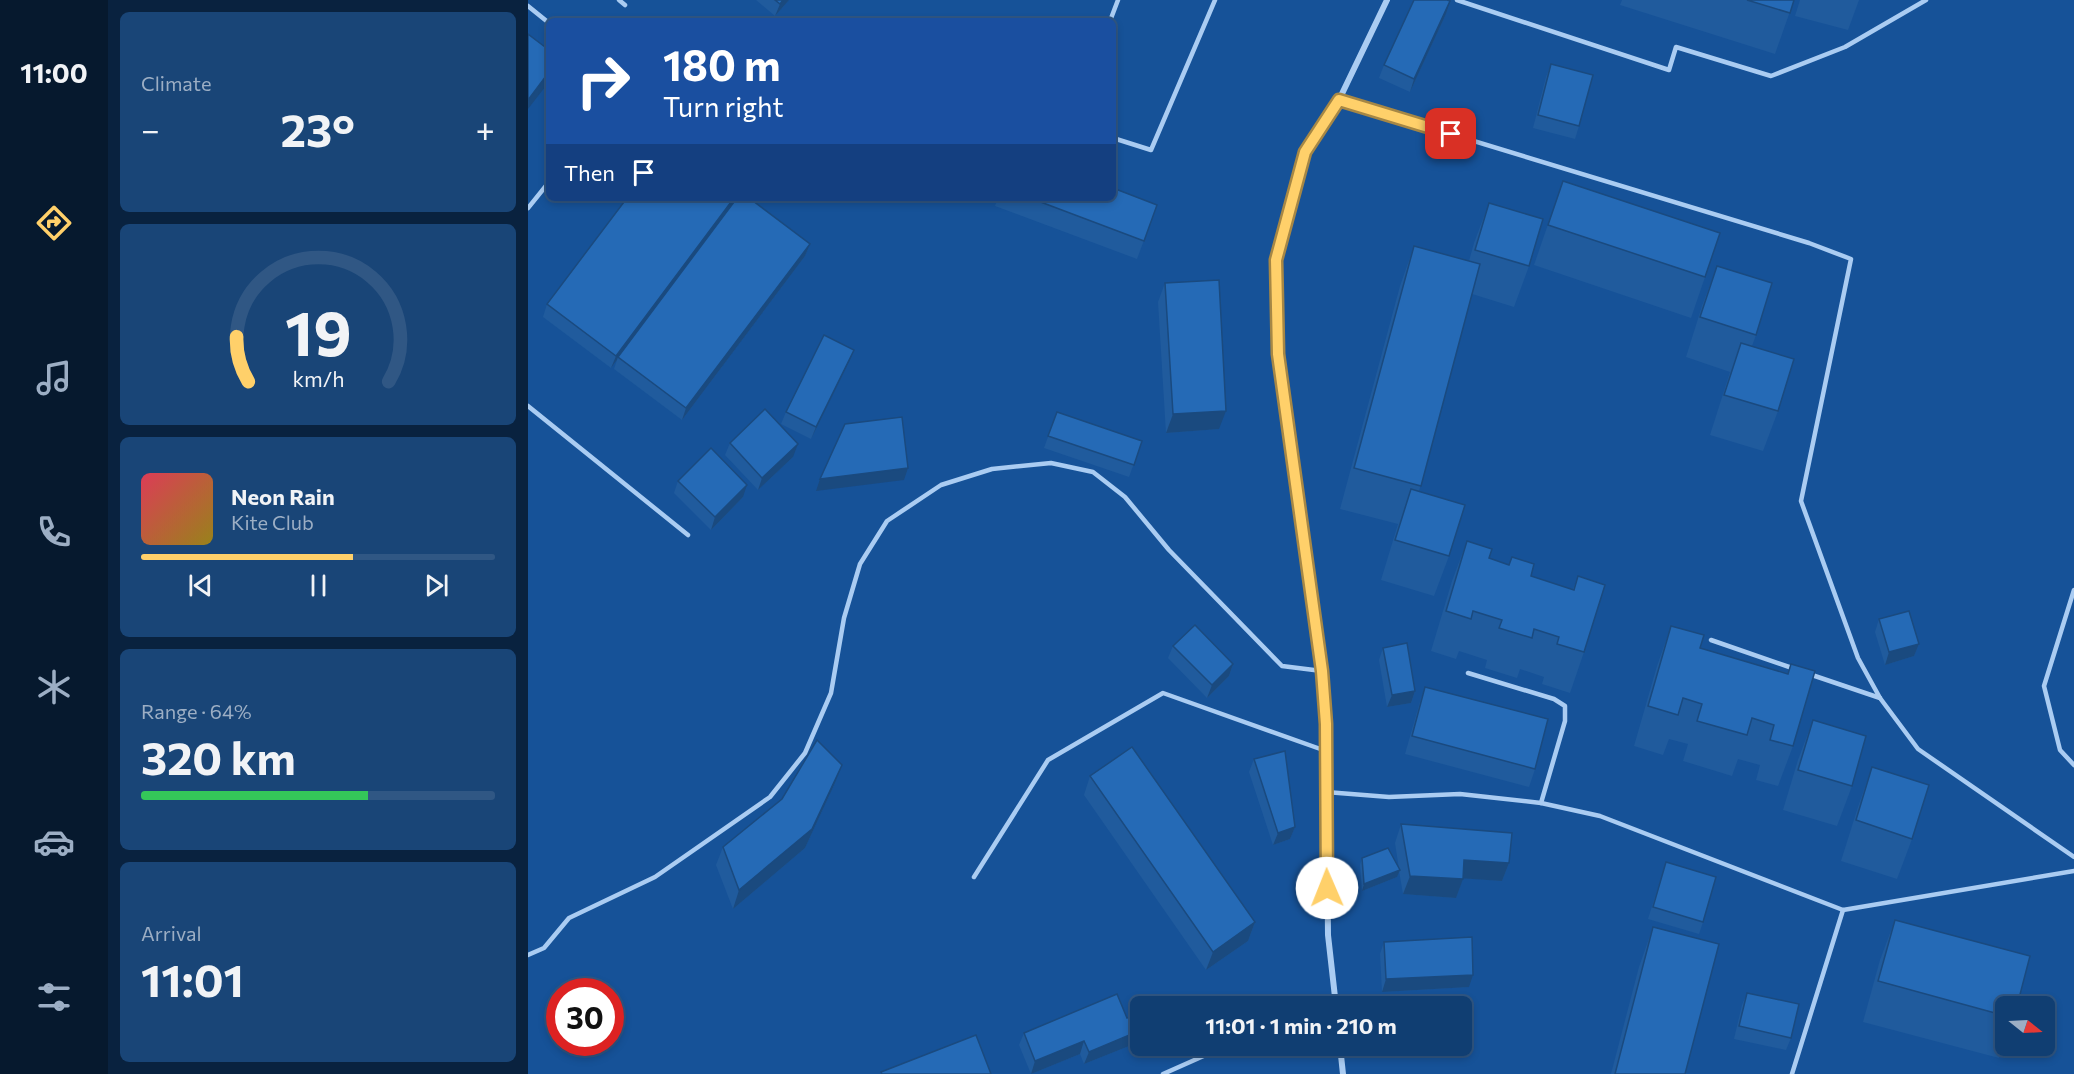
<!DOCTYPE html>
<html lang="en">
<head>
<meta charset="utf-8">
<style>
  :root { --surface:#103e72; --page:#194577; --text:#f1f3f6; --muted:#9caec4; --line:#305784; --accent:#ffd06a }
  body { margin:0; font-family:Commissioner,sans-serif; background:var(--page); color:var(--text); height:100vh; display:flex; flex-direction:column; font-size:22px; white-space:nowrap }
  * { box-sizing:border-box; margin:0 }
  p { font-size:20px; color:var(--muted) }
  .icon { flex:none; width:33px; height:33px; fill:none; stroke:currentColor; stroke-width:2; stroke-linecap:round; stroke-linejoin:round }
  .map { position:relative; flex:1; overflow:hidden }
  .details { display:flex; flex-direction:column; gap:12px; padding:12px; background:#09223f; width:420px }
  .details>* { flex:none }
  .guide { position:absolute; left:18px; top:18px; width:570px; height:183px; border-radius:9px; box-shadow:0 3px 9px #0003,0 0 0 2px var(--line); background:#1a4fa0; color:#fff; overflow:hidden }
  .needle { width:39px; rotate:108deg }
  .buttons { position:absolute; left:1467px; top:996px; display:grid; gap:12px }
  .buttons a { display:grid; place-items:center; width:60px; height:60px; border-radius:9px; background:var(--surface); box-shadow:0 3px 9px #0003,0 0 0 2px var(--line); font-size:30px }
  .speed { position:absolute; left:18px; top:978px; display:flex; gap:12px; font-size:30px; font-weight:700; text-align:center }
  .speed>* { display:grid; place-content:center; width:78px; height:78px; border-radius:50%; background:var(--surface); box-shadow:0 3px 9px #0003,0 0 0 2px var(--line); line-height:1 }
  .speed .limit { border:9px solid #d22; background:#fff; color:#111 }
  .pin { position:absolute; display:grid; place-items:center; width:51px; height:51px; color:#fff; margin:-26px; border-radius:12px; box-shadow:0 3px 9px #0006 }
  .me { position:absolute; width:66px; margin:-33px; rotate:359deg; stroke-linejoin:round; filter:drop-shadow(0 0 4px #0008) }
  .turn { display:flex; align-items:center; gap:21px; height:126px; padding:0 18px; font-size:27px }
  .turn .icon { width:78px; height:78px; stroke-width:2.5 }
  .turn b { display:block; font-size:42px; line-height:51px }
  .then { display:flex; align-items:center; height:57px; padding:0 18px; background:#0003; gap:12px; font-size:22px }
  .big { font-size:45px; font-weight:700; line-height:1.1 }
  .details .card { flex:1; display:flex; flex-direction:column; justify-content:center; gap:9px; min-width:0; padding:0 21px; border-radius:9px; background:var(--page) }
  .details .dial { align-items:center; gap:0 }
  .dial svg { height:156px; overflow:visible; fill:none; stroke:var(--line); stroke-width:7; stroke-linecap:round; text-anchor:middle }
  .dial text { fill:var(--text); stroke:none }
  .song { display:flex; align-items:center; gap:18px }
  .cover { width:72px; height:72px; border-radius:9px; background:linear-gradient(135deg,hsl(350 70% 55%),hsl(50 70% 35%)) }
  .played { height:6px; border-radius:3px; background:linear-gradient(90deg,var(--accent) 60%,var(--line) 60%) }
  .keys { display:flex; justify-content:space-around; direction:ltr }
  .heat { display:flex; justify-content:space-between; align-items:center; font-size:33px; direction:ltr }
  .charge { height:9px; border-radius:4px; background:linear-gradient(90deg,#34c759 64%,var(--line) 0) }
  .trip { position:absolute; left:602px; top:996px; width:342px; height:60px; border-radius:9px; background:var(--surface); box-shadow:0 3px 9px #0003,0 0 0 2px var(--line); font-weight:700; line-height:60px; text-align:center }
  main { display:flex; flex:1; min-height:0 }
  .tabs { display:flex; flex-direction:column; width:108px; justify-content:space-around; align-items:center; background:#06192e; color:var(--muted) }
  .tabs .icon { width:42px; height:42px }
  .tabs .selected { color:var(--accent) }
  .tabs b { font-size:27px; color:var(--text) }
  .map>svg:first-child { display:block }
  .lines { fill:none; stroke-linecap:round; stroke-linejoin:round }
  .service { stroke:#aaccf2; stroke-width:4.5 }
  .minor { stroke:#aaccf2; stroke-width:6 }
  .wall { fill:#205b9d }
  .shaded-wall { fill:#1a4a7f }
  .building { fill:#256ab6; stroke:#1a4a7f; stroke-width:1.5 }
  .route-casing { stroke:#a68745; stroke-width:15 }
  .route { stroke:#ffd06a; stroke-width:10 }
</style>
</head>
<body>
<main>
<nav class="tabs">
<b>11:00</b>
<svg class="icon selected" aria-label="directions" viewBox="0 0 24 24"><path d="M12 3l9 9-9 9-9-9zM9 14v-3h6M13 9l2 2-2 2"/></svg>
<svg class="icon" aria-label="music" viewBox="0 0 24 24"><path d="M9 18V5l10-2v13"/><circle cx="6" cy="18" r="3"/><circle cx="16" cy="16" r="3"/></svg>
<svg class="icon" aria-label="phone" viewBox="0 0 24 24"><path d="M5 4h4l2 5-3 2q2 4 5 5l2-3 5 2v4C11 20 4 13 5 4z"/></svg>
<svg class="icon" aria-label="climate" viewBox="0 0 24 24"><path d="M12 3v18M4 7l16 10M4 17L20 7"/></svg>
<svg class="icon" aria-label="car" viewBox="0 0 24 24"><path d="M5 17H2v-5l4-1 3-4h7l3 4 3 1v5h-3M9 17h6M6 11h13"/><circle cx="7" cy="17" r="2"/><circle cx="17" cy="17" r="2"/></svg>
<svg class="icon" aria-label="filters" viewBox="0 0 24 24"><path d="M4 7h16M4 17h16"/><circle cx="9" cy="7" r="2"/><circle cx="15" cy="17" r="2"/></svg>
</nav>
<section class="details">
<div class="card"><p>Climate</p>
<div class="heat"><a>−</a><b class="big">23°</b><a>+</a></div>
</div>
<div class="card dial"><svg viewBox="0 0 100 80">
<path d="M14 69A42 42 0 1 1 86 69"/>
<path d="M14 69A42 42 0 0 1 8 46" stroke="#ffd06a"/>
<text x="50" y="56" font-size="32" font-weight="700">19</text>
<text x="50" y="72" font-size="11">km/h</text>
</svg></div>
<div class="card">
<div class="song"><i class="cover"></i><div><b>Neon Rain</b><p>Kite Club</p></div></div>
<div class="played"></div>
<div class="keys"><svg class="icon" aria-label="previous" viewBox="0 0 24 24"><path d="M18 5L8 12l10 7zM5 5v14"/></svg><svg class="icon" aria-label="pause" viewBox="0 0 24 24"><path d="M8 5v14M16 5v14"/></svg><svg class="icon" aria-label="next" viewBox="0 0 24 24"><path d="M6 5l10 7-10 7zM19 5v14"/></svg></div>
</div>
<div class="card"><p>Range · 64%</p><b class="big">320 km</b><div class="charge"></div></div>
<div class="card"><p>Arrival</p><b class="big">11:01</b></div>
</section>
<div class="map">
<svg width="1546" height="1074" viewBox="0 0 1546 1074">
  <rect width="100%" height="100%" fill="#165298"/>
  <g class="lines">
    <g class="service">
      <polyline points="91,0 97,5"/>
      <polyline points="929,0 1141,70 1148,47 1243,76 1317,47 1398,0"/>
      <polyline points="0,6 21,23"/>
      <polyline points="582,21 590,0"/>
      <polyline points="811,100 1281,243 1323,259 1273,501 1330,658 1352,698 1390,749 1546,857"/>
      <polyline points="585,138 623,150 687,0"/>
      <polyline points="0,208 21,182"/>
      <polyline points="0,406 160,535"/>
      <polyline points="1546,590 1516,686 1532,750 1546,765"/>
      <polyline points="1183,640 1267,669"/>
      <polyline points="940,673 1026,699 1037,706 1037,721 1013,803"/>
      <polyline points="1281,674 1352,698"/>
      <polyline points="798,792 861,797 932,794 1013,803 1072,816 1315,910 1546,871"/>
      <polyline points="446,877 520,760 635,693 798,751"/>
      <polyline points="0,955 16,948 41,918 127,877 242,797 277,753 303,693 316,618 332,564 359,521 413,485 464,469 523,463 565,472 597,497 641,550 754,666 794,671"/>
      <polyline points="797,1006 807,1004"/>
      <polyline points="635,1074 698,1046"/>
      <polyline points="1264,1074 1315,910"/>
    </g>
    <g class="minor">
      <polyline points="808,1006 800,935 798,725 794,671 750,354 748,259 777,152 811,100 859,0"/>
      <polyline points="812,1046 815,1074"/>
    </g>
  </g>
  <g class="wall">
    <polygon points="228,0 261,0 247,16"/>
    <polygon points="1094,0 1266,0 1247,54 1092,5"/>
    <polygon points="1272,0 1331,0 1320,30 1267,16"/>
    <polygon points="922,1 918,14 882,92 851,78 856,65"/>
    <polygon points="1023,64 1051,126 1047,139 1005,128 1018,77"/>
    <polygon points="1035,181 1177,277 1163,318 1006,265"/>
    <polygon points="470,198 585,198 629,205 609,259 467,206"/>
    <polygon points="961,203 1001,266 986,307 944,294 891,491 921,556 906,596 853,580 870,524 812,509 872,286 886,246 941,261 946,243"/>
    <polygon points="282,244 277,256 154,420 86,369 89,360 83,368 15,317 19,304"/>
    <polygon points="1189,266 1228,335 1224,346 1250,411 1235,451 1182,435 1202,372 1158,357 1174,306"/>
    <polygon points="637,283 691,429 638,433 630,302"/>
    <polygon points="321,362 283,439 253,424 258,412"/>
    <polygon points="529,412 614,441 601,477 516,448"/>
    <polygon points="202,443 265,457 230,490 197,455"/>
    <polygon points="150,481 215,497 183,530 146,493"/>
    <polygon points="939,541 961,558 1003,576 1045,589 1050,576 1056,652 1042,693 1014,684 1016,677 992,669 989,678 957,668 959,660 931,651 928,659 903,651 924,581"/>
    <polygon points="1351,619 1391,644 1386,656 1357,665 1347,632"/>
    <polygon points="1143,626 1172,648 1260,673 1265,746 1250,786 1228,780 1232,765 1210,759 1204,776 1155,761 1160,744 1141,739 1135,755 1106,746 1129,666"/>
    <polygon points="645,646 705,664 701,676 679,698 640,658"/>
    <polygon points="855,648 887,691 883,703 859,707 851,660"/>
    <polygon points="897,687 1007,769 1001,787 877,754 891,705"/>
    <polygon points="1285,720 1324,786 1309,826 1255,810 1270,760"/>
    <polygon points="726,759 767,827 762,839 745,845 721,772"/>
    <polygon points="314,765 307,783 277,848 205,909 188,865 195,847"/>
    <polygon points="1344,767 1384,839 1369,879 1313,861 1330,807"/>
    <polygon points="562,776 727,922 720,941 678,970 556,795"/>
    <polygon points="873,824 981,863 974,881 935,878 928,898 875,894 871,871 869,877 834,891 832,865 834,858 871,869 867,843"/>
    <polygon points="1138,862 1175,922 1171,934 1120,919"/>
    <polygon points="1367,920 1478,1006 1478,1040 1471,1058 1335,1022 1352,960"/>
    <polygon points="1125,927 1157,1074 1083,1074 1111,967"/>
    <polygon points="856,942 941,987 854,992 852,954"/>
    <polygon points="1219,993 1263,1038 1258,1050 1206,1039 1214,1005"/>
    <polygon points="496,1033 606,1044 556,1064 552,1054 503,1074 491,1045"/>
  </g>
  <g class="shaded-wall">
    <polygon points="255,0 261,0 247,16 252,4"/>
    <polygon points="922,1 918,14 882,92 886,79"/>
    <polygon points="21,72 21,82 0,109 0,100"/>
    <polygon points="206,198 209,198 90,357 89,360 83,368 88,356"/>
    <polygon points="282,244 277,256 154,420 158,408"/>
    <polygon points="326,350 321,362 283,439 288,427"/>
    <polygon points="698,411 691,429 638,433 645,414"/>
    <polygon points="270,444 265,457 230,490 234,478"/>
    <polygon points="380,468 376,480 288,491 292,479"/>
    <polygon points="219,485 215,497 183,530 187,517"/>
    <polygon points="1391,644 1386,656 1357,665 1361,652"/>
    <polygon points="705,664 701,676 679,698 684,685"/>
    <polygon points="887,691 883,703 859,707 864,695"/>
    <polygon points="314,765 307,783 277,848 205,909 211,890"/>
    <polygon points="767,827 762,839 745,845 750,833"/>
    <polygon points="936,860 981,863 974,881 930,878"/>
    <polygon points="872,870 869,877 834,891 836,884"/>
    <polygon points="882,876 935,879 928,898 875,894"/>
    <polygon points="727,922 720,941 678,970 685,952"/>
    <polygon points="945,975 941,987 854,992 858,979"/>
    <polygon points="611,1031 606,1044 556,1064 561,1052"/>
    <polygon points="556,1041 552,1054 503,1074 507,1061"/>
  </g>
  <g class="building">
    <polygon points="247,0 255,0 252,4"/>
    <polygon points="886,0 919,0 922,1 886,79 856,65"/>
    <polygon points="1219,0 1266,0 1262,13"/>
    <polygon points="0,34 21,50 21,72 0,100"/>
    <polygon points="1023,64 1065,75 1051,126 1010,115"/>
    <polygon points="1035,181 1192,233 1177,277 1020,225"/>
    <polygon points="585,188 629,205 616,241 502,198 585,198"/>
    <polygon points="99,198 206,198 88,356 19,304"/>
    <polygon points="209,198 221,198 282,244 158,408 90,357"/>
    <polygon points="961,203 1015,219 1001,266 947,250"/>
    <polygon points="886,246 952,264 893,486 826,468"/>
    <polygon points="1189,266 1244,283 1228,335 1172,317"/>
    <polygon points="691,280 698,411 645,414 637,283"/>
    <polygon points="296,335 326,350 288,427 258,412"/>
    <polygon points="1213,343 1266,359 1250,411 1196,395"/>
    <polygon points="237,409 270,444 234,478 202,443"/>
    <polygon points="529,412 614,441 606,465 520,436"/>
    <polygon points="374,417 380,468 292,479 317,424"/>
    <polygon points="183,448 219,485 187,517 150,481"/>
    <polygon points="883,489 937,505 921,556 867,540"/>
    <polygon points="939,541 964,549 961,558 981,565 984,557 1006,564 1003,576 1046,590 1050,576 1077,585 1056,652 1029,644 1031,637 1006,629 1004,638 971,628 974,620 945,611 943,619 918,611"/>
    <polygon points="1381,611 1391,644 1361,652 1351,619"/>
    <polygon points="667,625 705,664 684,685 645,646"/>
    <polygon points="1143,626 1176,635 1172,648 1260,674 1263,664 1287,671 1265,746 1242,740 1246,725 1224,718 1219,735 1169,721 1174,704 1155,698 1150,715 1120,706"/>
    <polygon points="879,643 887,691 864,695 855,648"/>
    <polygon points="897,687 1020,719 1007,769 884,736"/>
    <polygon points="1285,720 1338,736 1324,786 1270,770"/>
    <polygon points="289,740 314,765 284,829 211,890 195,847 254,799"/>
    <polygon points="604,747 727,922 685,952 562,776"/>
    <polygon points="757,751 767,827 750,833 726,759"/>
    <polygon points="1344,767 1401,785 1384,839 1328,820"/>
    <polygon points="873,824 984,833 981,863 936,860 935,879 882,876"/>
    <polygon points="860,848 872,870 836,884 834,858"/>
    <polygon points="1138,862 1188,877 1175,922 1125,907"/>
    <polygon points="1367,920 1502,956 1489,1006 1478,1006 1478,1016 1350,981"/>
    <polygon points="1125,927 1191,944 1157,1074 1087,1074"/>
    <polygon points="944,937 945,975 858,979 856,942"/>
    <polygon points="1219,993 1271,1004 1263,1038 1211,1026"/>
    <polygon points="589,994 599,1018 604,1016 611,1031 561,1052 556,1041 507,1061 496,1033"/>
    <polygon points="448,1035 463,1074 354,1074 353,1072"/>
  </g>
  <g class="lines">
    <g class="route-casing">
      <polyline id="route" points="799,888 798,724 794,671 750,354 748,260 777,152 811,100 923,134"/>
    </g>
    <use href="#route" class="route"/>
  </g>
</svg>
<div class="buttons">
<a><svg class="needle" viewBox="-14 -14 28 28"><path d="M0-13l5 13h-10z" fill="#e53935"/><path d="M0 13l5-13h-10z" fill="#9caec4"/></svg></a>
</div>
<div class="speed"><div class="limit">30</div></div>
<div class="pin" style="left:923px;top:134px;background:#d93025"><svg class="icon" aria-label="arrive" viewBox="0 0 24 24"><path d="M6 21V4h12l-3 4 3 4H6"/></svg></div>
<svg class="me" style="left:799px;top:888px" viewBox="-20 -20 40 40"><circle r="19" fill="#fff"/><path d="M0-13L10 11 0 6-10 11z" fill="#ffd06a"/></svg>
<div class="trip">11:01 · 1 min · 210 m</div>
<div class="guide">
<div class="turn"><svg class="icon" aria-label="right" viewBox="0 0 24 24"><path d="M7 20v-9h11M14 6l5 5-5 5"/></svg><div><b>180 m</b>Turn right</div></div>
<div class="then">Then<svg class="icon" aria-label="arrive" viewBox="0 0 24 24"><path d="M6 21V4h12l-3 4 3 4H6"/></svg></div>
</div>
</div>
</main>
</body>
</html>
